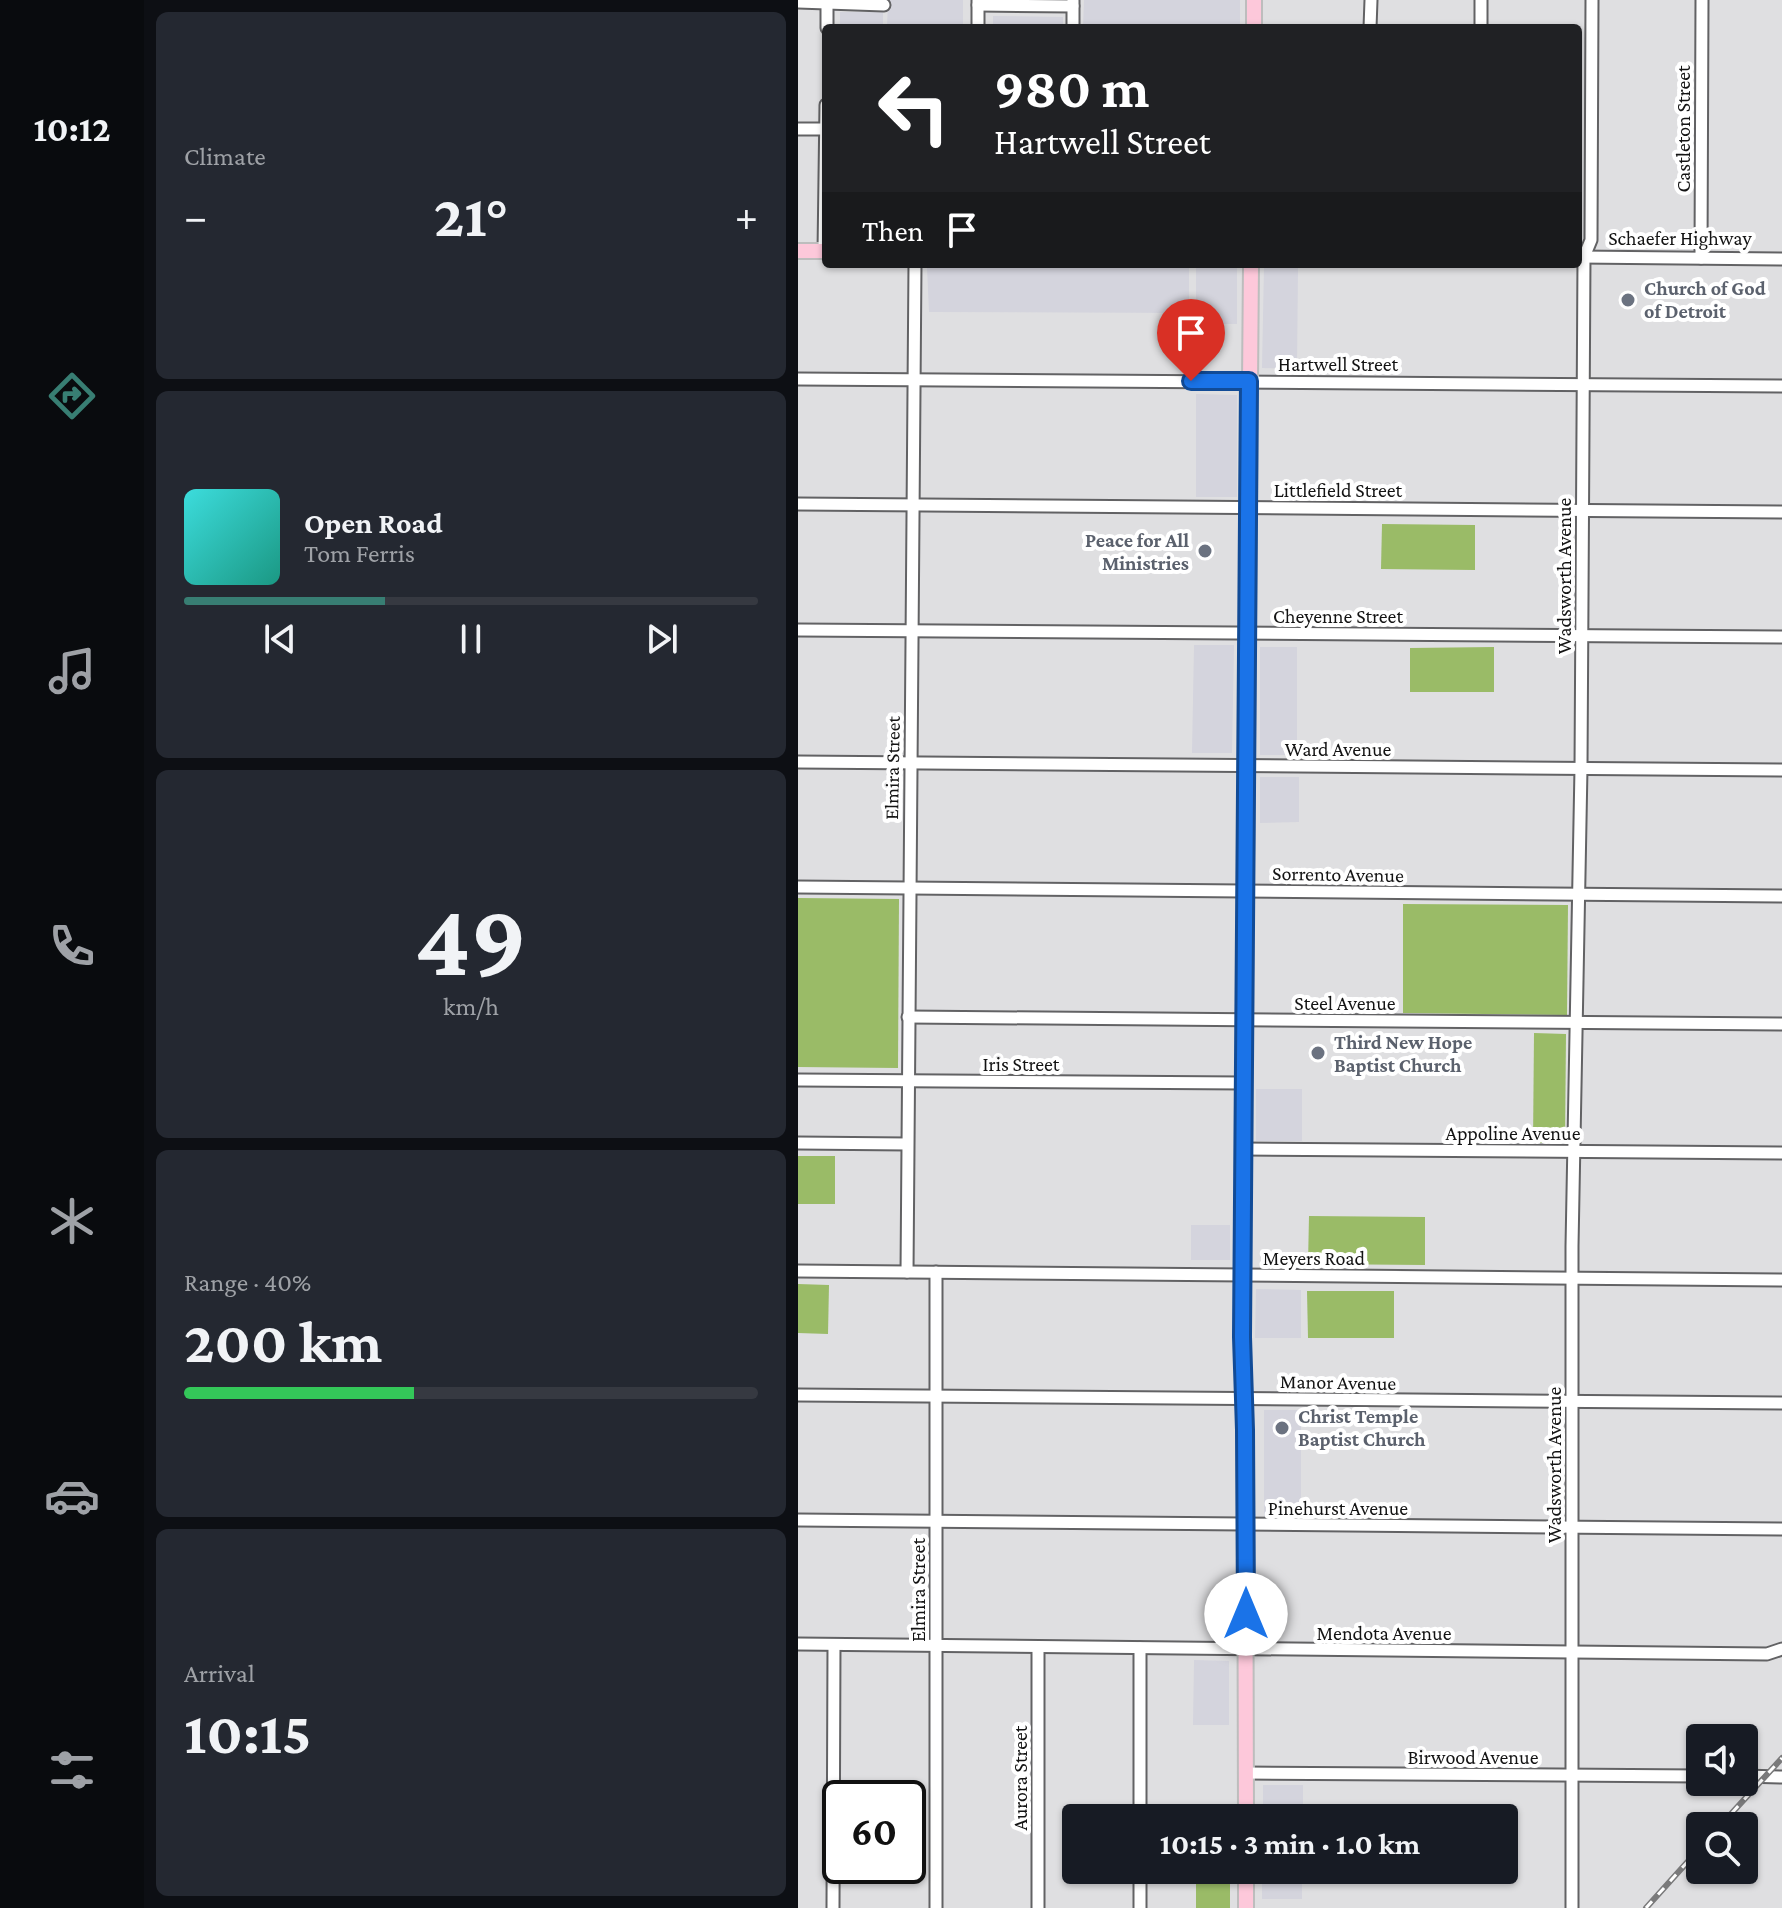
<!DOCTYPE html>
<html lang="en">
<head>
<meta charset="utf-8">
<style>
  :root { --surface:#171b24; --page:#242831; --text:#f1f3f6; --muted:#9ea1a6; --line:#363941; --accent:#387e73 }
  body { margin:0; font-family:"Crimson Pro",serif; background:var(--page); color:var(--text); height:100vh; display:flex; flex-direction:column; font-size:30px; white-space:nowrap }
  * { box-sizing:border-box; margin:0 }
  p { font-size:26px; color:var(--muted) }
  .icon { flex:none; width:44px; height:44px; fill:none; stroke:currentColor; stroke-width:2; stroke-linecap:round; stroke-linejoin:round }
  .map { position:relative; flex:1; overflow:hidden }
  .side { display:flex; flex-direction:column; gap:12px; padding:12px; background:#0d0f14; width:654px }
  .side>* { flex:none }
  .top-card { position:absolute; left:24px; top:24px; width:760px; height:244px; border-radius:8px; box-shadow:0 2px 6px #0004; background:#202124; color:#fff; overflow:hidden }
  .tools { position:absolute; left:888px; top:1724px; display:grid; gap:16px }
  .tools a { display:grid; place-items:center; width:72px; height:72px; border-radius:8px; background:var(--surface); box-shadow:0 2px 6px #0004; font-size:40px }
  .speed { position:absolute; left:24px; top:1780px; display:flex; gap:16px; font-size:40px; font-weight:700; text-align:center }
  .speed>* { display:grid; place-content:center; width:104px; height:104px; border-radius:50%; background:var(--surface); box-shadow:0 2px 6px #0004; line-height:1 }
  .speed .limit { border:4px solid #111; border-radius:12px; background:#fff; color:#111 }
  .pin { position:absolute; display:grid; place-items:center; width:68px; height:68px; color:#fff; margin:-82px -34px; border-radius:50% 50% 50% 0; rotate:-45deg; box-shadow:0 0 8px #0007 }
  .pin .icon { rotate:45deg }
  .me { position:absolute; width:88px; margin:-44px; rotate:0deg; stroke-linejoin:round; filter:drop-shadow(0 0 6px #0008) }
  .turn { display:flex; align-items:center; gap:28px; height:168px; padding:0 40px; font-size:36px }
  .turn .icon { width:104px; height:104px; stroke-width:2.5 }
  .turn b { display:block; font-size:56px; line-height:68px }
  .then { display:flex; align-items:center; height:76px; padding:0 40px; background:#0003; gap:16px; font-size:30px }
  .big { font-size:60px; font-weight:700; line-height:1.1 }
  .side .card { flex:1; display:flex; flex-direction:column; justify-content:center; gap:12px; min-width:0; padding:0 28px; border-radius:12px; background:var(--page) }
  .side .dial { align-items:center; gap:0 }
  .dial b { font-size:104px; line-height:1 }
  .song { display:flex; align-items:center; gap:24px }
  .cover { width:96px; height:96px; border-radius:12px; background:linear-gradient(135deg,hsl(180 70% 55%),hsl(170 70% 35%)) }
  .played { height:8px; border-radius:4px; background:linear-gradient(90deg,var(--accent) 35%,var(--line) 35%) }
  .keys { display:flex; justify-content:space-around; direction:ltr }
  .heat { display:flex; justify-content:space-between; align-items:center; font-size:44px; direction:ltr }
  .charge { height:12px; border-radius:6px; background:linear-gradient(90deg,#34c759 40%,var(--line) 0) }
  .trip { position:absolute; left:264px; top:1804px; width:456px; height:80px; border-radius:8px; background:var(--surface); box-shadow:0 2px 6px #0004; font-weight:700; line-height:80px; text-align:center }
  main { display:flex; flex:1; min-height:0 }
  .dock { display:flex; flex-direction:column; width:144px; justify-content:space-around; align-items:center; background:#090b0e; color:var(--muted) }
  .dock .icon { width:56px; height:56px }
  .dock .selected { color:var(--accent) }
  .dock b { font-size:36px; color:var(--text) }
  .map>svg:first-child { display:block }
  .built { fill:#d4d4dd }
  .green { fill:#9abb67 }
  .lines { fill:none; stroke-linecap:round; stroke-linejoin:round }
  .minor-casing { stroke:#626264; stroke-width:15 }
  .major-casing { stroke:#bdbdbd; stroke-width:18 }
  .minor { stroke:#fff; stroke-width:11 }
  .major { stroke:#fdc8da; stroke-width:14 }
  .rail-casing { stroke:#7a7a7b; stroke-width:6 }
  .rail { stroke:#fff; stroke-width:3; stroke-dasharray:9; stroke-linecap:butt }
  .route-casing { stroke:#114b97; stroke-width:20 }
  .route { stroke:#1a73e8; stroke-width:14 }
  .worship-dot { fill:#6b7280; stroke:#fff; stroke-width:3 }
  .labels { text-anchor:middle; stroke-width:8; stroke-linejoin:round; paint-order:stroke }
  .street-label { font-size:20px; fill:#131313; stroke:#fff }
  .worship-label { font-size:20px; font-weight:bold; fill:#5b616d; stroke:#fff; text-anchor:start }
</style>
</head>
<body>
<main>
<nav class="dock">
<b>10:12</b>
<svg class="icon selected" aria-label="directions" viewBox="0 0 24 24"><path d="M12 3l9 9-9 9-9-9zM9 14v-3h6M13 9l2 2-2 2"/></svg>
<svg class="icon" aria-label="music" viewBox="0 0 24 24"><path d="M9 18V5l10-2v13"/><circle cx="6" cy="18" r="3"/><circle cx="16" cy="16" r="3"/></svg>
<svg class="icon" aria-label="phone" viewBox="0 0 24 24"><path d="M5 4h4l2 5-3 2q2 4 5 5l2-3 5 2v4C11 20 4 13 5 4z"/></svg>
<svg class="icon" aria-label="climate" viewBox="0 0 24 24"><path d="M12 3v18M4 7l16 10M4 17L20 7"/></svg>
<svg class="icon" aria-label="car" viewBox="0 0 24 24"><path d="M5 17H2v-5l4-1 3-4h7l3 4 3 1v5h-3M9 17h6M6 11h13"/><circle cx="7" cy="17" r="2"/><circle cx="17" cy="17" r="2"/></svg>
<svg class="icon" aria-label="filters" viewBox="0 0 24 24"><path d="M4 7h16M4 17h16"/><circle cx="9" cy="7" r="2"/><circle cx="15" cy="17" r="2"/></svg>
</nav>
<section class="side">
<div class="card"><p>Climate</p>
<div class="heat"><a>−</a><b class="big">21°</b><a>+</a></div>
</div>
<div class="card">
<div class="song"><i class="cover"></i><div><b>Open Road</b><p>Tom Ferris</p></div></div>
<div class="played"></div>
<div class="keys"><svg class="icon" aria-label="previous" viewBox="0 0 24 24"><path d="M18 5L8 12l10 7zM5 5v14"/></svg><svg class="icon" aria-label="pause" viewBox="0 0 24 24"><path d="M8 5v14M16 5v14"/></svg><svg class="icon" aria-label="next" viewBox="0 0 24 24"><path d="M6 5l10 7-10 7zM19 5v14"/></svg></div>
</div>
<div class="card dial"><b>49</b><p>km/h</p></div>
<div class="card"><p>Range · 40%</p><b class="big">200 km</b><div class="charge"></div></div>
<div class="card"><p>Arrival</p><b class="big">10:15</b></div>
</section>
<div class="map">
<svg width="984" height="1908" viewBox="0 0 984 1908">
  <rect width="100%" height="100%" fill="#dfdfe1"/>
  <g class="built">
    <polygon points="90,0 165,0 165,28 89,28"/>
    <polygon points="286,0 442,0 442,28 285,28"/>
    <rect x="42" y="12" width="43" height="16"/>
    <polygon points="195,16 265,17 265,28 195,28"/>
    <polygon points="466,266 500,267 499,369 464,368"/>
    <polygon points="129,267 391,268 391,313 131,312"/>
    <polygon points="398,267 439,268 439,324 398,324"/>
    <polygon points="398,394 439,395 439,497 398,497"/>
    <polygon points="396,645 436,645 434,753 394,753"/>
    <rect x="462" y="647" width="37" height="108"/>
    <polygon points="462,777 501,777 501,822 462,823"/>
    <rect x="458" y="1089" width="46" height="52"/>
    <rect x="393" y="1225" width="39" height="35"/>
    <polygon points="458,1289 503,1290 503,1338 457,1338"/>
    <rect x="466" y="1410" width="37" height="106"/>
    <polygon points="396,1660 431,1661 431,1725 395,1725"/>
    <rect x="465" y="1785" width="40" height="33"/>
    <rect x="464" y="1870" width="40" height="29"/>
  </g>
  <g class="green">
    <polygon points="584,524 677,525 677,570 583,569"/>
    <polygon points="696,647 696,692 612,692 612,648"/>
    <polygon points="0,898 101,899 100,1068 0,1067"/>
    <polygon points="605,904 770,905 769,1015 605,1013"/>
    <polygon points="736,1033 768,1034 767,1143 735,1143"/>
    <rect x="0" y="1156" width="37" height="48"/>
    <polygon points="511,1216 627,1217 627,1265 510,1264"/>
    <polygon points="0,1284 31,1285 30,1334 0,1333"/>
    <polygon points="509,1291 596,1291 596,1338 510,1338"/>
    <rect x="398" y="1804" width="34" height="14"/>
    <rect x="398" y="1870" width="34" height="38"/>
  </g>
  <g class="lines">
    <g class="minor-casing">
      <g id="minor">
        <polyline points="0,2 86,5"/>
        <polyline points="180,5 275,6"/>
        <polyline points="29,28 29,0"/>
        <polyline points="180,28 180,1"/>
        <polyline points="275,28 275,1"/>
        <polyline points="572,28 573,0"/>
        <polyline points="683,28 683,0"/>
        <polyline points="0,129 28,129"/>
        <polyline points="26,251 28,105"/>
        <polyline points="781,257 984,259"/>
        <polyline points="903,258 904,0"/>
        <polyline points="0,379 984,386"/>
        <polyline points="0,504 984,512"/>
        <polyline points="0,630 984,637"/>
        <polyline points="0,762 984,770"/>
        <polyline points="0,887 984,896"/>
        <polyline points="110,1017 984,1024"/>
        <polyline points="0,1080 445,1083"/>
        <polyline points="0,1143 109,1144"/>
        <polyline points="445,1149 984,1153"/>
        <polyline points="0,1271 984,1280"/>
        <polyline points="109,1272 117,264"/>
        <polyline points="0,1395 984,1403"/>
        <polyline points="0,1520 984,1529"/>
        <polyline points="0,1644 969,1654 984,1649"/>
        <polyline points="448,1773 902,1776"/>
        <polyline points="946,1776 984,1777"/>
        <polyline points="342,1818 342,1648"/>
        <polyline points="35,1908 36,1645"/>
        <polyline points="138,1908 138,1272"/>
        <polyline points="240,1908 240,1647"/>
        <polyline points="342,1908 342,1870"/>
        <polyline points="774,1908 774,1246 783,768 786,257 793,240 794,0"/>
      </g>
    </g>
    <g class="major-casing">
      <g id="major">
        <polyline points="456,28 456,0"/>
        <polyline points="0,251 28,251"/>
        <polyline points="448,1818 447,1430 444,1337 453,264"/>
        <polyline points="448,1870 448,1908"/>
      </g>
    </g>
    <use href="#minor" class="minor"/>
    <use href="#major" class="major"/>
    <g class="rail-casing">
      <g id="rail">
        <polyline points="922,1826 984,1758"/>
        <polyline points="848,1908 902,1848"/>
      </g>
    </g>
    <use href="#rail" class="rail"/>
  </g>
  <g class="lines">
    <g class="route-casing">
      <polyline id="route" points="393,381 451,381 444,1337 447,1430 448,1614"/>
    </g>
    <use href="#route" class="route"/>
  </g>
  <g class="worship-dot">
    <circle cx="830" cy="300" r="8"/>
    <circle cx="407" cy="551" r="8"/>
    <circle cx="520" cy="1053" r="8"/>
    <circle cx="484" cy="1428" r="8"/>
  </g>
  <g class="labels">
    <g class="street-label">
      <text transform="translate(885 129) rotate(-90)" y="7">Castleton Street</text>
      <text x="882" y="245">Schaefer Highway</text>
      <text x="540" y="371">Hartwell Street</text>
      <text x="540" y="497">Littlefield Street</text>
      <text transform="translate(766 576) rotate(-90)" y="7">Wadsworth Avenue</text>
      <text x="540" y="623">Cheyenne Street</text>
      <text x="540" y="756">Ward Avenue</text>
      <text transform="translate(94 768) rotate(-89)" y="7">Elmira Street</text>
      <text transform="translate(540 874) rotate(1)" y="7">Sorrento Avenue</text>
      <text x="547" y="1010">Steel Avenue</text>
      <text x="223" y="1071">Iris Street</text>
      <text x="715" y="1140">Appoline Avenue</text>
      <text x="516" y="1265">Meyers Road</text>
      <text transform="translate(540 1382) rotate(1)" y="7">Manor Avenue</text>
      <text transform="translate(756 1465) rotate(-90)" y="7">Wadsworth Avenue</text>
      <text x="540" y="1515">Pinehurst Avenue</text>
      <text transform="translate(120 1590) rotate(-90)" y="7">Elmira Street</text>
      <text x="586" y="1640">Mendota Avenue</text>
      <text x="675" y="1764">Birwood Avenue</text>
      <text transform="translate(222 1778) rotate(-90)" y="7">Aurora Street</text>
    </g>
    <g class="worship-label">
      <text x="846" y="295">Church of God<tspan x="846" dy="23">of Detroit</tspan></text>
      <text x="391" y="547" text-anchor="end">Peace for All<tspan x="391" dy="23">Ministries</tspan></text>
      <text x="536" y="1049">Third New Hope<tspan x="536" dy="23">Baptist Church</tspan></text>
      <text x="500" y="1423">Christ Temple<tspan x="500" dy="23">Baptist Church</tspan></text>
    </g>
  </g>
</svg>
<div class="tools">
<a><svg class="icon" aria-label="sound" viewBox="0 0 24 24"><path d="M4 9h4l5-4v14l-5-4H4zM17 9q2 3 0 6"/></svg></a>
<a><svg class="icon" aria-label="search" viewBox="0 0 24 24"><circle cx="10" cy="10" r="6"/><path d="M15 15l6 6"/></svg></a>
</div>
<div class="speed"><div class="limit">60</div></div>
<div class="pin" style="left:393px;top:381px;background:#d93025"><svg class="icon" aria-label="arrive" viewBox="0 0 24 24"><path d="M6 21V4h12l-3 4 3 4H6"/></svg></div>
<svg class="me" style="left:448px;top:1614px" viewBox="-20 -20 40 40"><circle r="19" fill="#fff"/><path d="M0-13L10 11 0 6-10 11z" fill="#1a73e8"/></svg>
<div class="trip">10:15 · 3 min · 1.0 km</div>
<div class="top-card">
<div class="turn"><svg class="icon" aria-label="left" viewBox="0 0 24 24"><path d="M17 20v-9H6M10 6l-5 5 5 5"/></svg><div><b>980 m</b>Hartwell Street</div></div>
<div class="then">Then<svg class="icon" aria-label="arrive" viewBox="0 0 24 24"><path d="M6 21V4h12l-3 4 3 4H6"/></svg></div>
</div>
</div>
</main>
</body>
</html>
